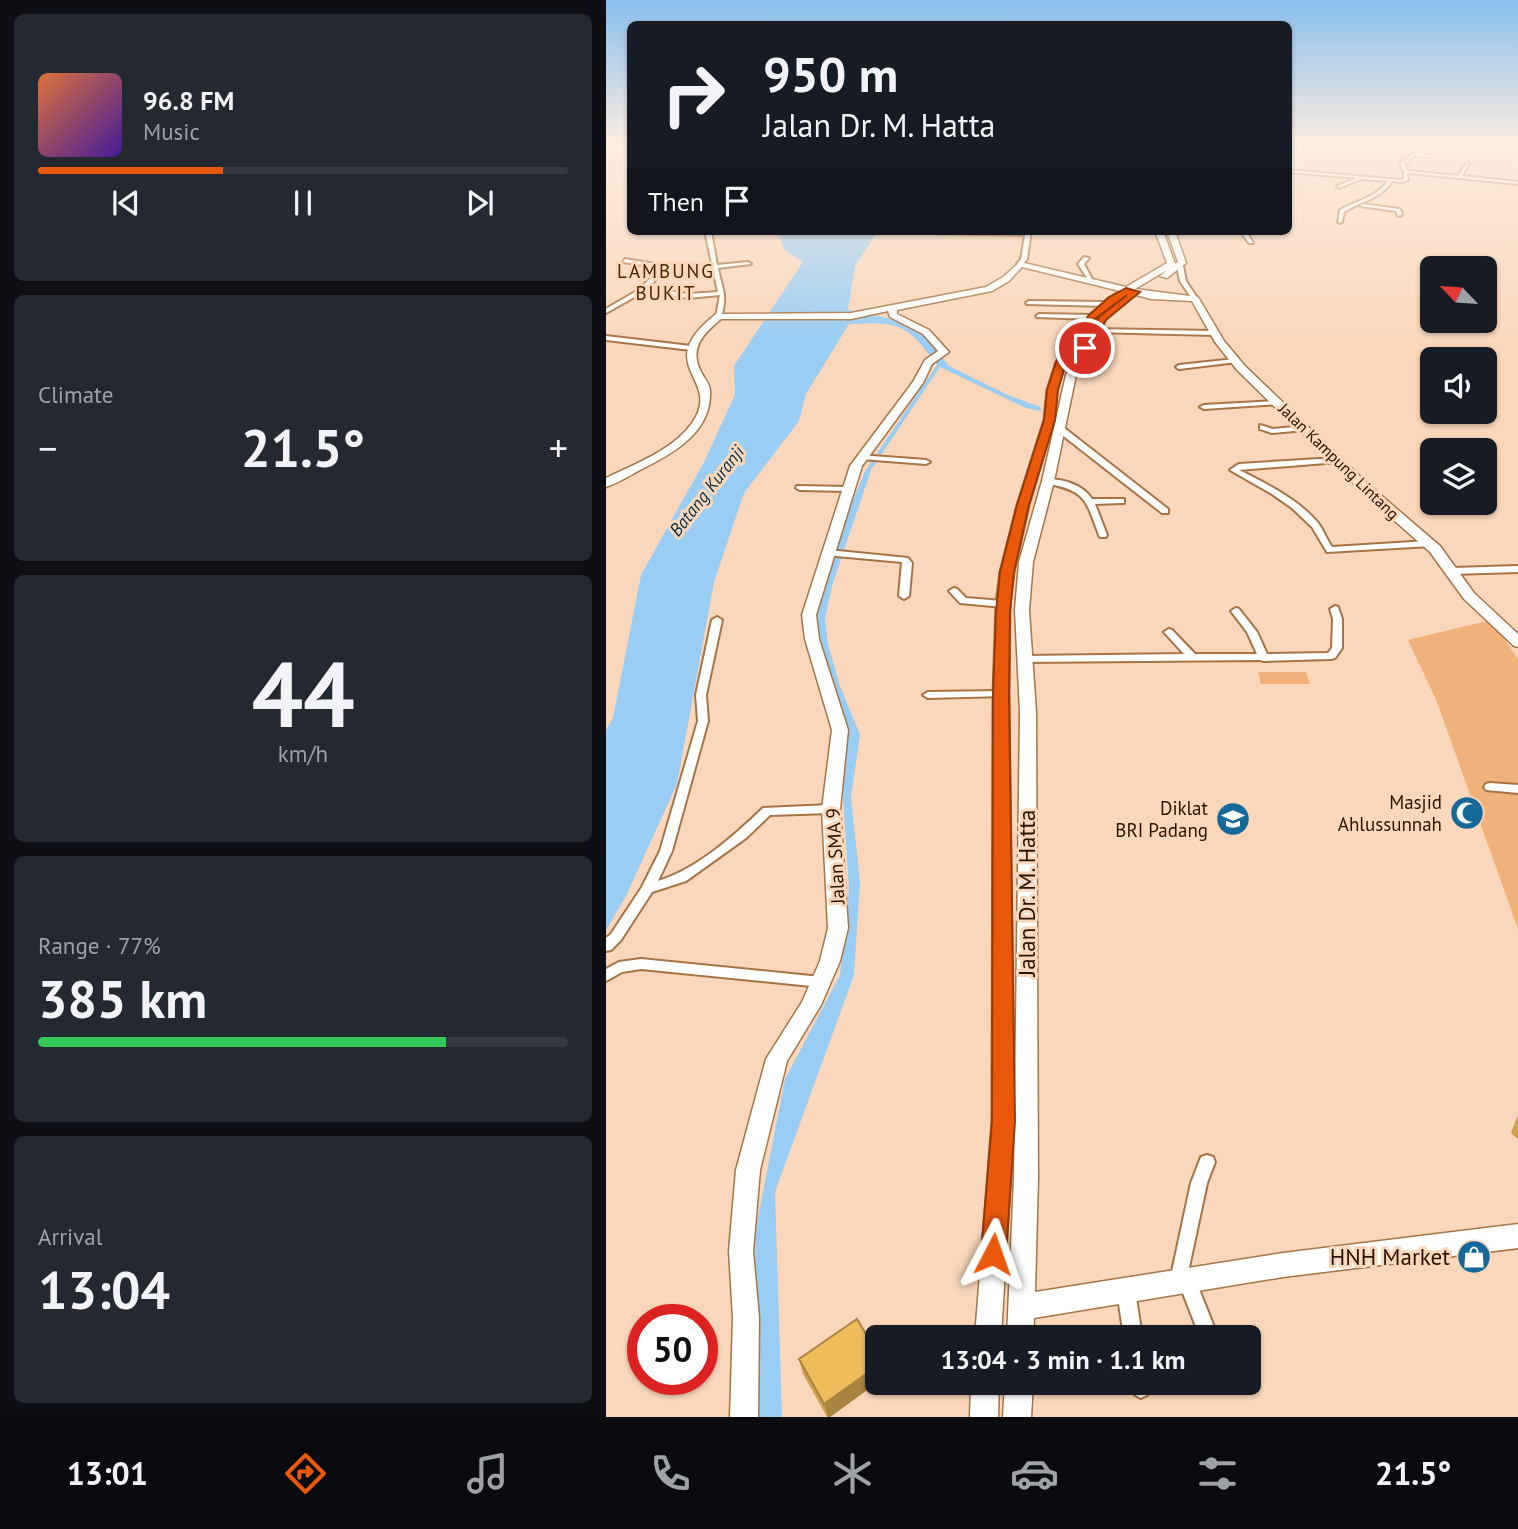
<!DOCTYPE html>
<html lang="en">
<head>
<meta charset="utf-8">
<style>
  :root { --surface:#171b24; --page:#242831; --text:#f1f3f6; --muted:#9ea1a6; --line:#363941; --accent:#ea580c }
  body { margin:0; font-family:"PT Sans",sans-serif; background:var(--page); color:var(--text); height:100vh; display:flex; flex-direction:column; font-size:26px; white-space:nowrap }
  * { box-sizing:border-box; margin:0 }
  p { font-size:23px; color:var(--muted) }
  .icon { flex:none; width:38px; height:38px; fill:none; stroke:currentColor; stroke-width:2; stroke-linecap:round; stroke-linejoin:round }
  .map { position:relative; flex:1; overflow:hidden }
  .sheet { display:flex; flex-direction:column; gap:14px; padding:14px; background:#0d0f14; width:606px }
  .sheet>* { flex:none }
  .hud { position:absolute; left:21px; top:21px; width:665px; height:214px; border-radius:10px; box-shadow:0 2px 5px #0004; background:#171b24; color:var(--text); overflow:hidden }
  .needle { width:46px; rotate:295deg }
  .fabs { position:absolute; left:814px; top:256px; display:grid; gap:14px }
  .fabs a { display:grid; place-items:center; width:77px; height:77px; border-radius:10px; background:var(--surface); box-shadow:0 2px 5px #0004; font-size:35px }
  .speed { position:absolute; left:21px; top:1304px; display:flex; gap:14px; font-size:35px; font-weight:700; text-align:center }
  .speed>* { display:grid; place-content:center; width:91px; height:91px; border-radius:50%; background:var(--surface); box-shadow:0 2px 5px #0004; line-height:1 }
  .speed .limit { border:10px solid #d22; background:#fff; color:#111 }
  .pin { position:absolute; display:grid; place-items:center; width:60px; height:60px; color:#fff; margin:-30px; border:4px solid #fff; border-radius:50%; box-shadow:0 2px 7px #0007 }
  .me { position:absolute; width:77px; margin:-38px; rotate:4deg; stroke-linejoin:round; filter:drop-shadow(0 0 5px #0008) }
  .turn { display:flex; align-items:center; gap:24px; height:147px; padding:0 21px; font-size:32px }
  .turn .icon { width:91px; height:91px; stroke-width:2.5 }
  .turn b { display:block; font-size:49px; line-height:60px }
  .then { display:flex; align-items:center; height:66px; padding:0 21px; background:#0003; gap:14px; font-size:26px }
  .big { font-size:52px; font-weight:700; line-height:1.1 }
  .sheet .widget { flex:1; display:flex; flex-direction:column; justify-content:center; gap:10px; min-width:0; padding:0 24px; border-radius:10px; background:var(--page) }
  .sheet .dial { align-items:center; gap:0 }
  .dial b { font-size:91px; line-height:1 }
  .song { display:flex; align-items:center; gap:21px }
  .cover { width:84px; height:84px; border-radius:10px; background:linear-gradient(135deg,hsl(20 70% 55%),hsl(260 70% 35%)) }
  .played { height:7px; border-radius:4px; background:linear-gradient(90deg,var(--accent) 35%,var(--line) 35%) }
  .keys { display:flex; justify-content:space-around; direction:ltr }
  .heat { display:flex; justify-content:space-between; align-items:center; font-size:38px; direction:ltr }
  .charge { height:10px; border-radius:5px; background:linear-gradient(90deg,#34c759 77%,var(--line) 0) }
  .trip { position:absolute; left:259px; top:1325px; width:396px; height:70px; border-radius:10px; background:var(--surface); box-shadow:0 2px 5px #0004; font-weight:700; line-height:70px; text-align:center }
  .dock { display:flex; height:112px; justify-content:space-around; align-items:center; background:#090b0e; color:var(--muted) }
  .dock .icon { width:49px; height:49px }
  .dock .on { color:var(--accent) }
  .dock b { font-size:32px; color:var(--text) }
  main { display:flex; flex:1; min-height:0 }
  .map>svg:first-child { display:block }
  .green { fill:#f1b17a }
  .water { fill:#99cdf4 }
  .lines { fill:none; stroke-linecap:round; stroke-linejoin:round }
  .street-casing { stroke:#a87446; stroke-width:4 }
  .secondary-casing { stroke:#a87446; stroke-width:3 }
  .street { fill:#fff; fill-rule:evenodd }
  .secondary { fill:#fff; fill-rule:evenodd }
  .wall { fill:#cea24f }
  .shaded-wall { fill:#a78440 }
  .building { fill:#efbc5c; stroke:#a78440; stroke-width:2 }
  .route { fill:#ea580c; stroke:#983908; stroke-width:2 }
  .labels { text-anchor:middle; stroke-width:6; stroke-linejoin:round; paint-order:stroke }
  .far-street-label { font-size:16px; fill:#281402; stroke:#fad7bb }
  .far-water-label { font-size:18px; font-style:italic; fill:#063049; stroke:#fad7bb }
  .far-quarter-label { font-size:19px; letter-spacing:2px; fill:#492500; stroke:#fad7bb }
  .poi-label { font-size:19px; fill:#281402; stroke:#fad7bb; text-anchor:end }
  .street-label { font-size:19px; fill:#281402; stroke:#fad7bb }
  .near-street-label { font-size:23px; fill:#281402; stroke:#fad7bb }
  .near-poi-label { font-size:23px; fill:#281402; stroke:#fad7bb; text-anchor:end }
</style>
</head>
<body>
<main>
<section class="sheet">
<div class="widget">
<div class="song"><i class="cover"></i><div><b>96.8 FM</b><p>Music</p></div></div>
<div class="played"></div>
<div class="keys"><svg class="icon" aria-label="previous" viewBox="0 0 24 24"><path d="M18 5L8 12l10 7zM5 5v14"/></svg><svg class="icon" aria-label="pause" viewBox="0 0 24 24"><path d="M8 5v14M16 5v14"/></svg><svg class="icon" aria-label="next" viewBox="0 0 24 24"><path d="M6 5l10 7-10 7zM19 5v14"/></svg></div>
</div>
<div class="widget"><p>Climate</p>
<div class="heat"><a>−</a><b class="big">21.5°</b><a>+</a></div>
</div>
<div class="widget dial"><b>44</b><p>km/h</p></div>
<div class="widget"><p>Range · 77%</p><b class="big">385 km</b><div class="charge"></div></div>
<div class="widget"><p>Arrival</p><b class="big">13:04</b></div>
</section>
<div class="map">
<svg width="913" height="1417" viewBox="0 0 913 1417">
  <rect width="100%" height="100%" fill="#fad7bb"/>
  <g class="green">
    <polygon points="885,620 912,659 912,929 831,702 802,640"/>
    <polygon points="652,672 700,672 704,684 655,684"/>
  </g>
  <path class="water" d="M181,231H272L249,266L242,310L297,321L313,330L343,366L402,395L434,407L435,411L420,408L334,367L265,470L227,583L219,618L222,644L234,686L254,735L245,797L254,883L248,975L169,1192L176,1417H152L149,1233L179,1079L234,975L243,889L237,797L241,739L209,630V612L236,527L259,471L331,365C300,323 294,322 243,324L200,394L193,421L138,493L108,582L71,784L19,898L0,930V730L7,718L35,575L98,462L129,395L128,366L197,262L178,250L173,235Z"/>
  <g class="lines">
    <g class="street-casing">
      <g id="street">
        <path d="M830,145H834L814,154L824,155L825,157L809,156L798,164L802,171L852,176L861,163L863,164L856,176L913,182V184L803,173L801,174L802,180L796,182L786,181C775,199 755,201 738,212L736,222L734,223L732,222L734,210C751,200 770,198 782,181L755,179L733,188L731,186L751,178L682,172V170L795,180L798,178V173L794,163L807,154Z"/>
        <polygon points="756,204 794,209 796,215 792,216 790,211 754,206"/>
        <path d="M99,231H105L111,265L142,262L145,264L112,268C116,290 122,295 115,317L110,316L114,295L82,298L39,291L0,313V309C19,297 42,289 50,267L17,262L19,259L55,265L52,277L42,288L82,294L112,292Z"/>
        <polygon points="325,231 419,232 425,231 421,259 416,265 411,264 415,259 419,235 328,233"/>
        <polygon points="634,231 640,231 647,243 643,243"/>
        <polygon points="478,257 483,258 478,264 487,281 483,281 472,264"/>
        <polygon points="565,262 577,266 580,281 592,299 591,300 586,299 574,281 571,267 563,265 562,264"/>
        <polygon points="423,301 500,302 503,304 500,306 421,304 420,303"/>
        <polygon points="433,314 486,315 489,317 486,319 431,317 430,316"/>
        <polygon points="487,329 609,331 612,333 609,335 485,332 485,330"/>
        <polygon points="0,336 85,346 88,348 85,350 0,340"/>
        <polygon points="629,359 631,360 631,362 573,369 570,367 573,365"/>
        <polygon points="673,401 675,402 675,404 598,409 594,407 598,405"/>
        <polygon points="654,425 667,429 699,426 703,428 699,430 666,433 654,429"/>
        <polygon points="451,427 457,427 562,509 562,513 556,513 451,431"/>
        <polygon points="253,455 320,460 324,462 320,464 256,459 252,457"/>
        <path d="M730,458H733V462L633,470C661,484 692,499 712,523C718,531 721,540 726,547L822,541L826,544L825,546L721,552L706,527L686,508L666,494L624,470L633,464Z"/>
        <path d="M439,479C457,479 476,484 486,499H518V503H515L489,504L501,535L500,537H494L493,535C479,498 480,491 439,483Z"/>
        <polygon points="191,486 243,487 247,489 243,491 194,490 190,488"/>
        <polygon points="222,550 302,558 306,563 303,596 298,599 293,596 296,562 219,555 219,551"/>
        <polygon points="913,566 913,572 846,574 842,571 846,568"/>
        <polygon points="348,588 351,589 360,598 397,601 402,604 397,607 354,603 343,591"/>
        <polygon points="729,606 732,607 736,619 736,648 729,658 725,659 658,661 654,660 418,662 413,659 418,656 578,654 558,632 563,629 566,630 589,654 651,654 641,632 625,611 630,608 633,609 651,632 661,654 722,653 726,648 727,619 724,609"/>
        <path d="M111,617L116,620L100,695L102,721L66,851L52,881C91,869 128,836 157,808L225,805L229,806L231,809L229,812L225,813L164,815L140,838L80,881L46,892L15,940L5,950L0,951V938L5,934L36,887L54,851L92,721L90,695L106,620Z"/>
        <polygon points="395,691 399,692 400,694 399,696 322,698 317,695 322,692"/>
        <polygon points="884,783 913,785 913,793 880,790 878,787 880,784"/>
        <polygon points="35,959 215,977 220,978 222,982 220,986 215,987 35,969 16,972 0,981 0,969 13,962"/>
        <polygon points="601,1155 607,1157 609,1162 601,1183 582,1272 587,1274 612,1337 594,1337 575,1288 572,1289 566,1287 564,1281 585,1183 595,1157"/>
        <polygon points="520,1283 526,1285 529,1291 536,1337 518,1337 511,1291 514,1285"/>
        <polygon points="525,1382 543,1382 544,1389 541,1395 535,1398 529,1395"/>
      </g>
    </g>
    <g class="secondary-casing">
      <g id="secondary">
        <path d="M549,231H557L569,264L572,262L561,231H569L580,263L561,278L554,276L561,270L529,289L592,297L618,341L639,366L764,486L834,546L868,593L913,635V647L908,646L858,599L824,552L756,492L631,370L609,342L586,301L545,299L523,293L508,302L483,327L460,362L451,390L448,420L423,505L408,572L404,604L403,694L408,1121L395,1337H369L386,1121L387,694L390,604L394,572L411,505L438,420L441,390L450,362L476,323L502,298L514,291L416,267L403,281L386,291L291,310V314L323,330L343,352L326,364L317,383L256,466L210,615L213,639L242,730L234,809L242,928L234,961L215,1005L181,1061L154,1170L147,1251L153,1318L152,1417H124L127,1318L123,1251L130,1170L160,1059L196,1002L214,961L222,928L216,809L226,730L199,639L196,615L244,466L307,382L319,360L332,351L317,334L284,317L282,311L245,319H115C97,334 83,348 95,372C99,379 104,384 104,391C106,433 66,454 34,470C23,476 12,483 0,487V478C29,464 67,450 86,423C118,378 43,367 110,314L245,313L380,287L397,277L414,262L520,287L561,263Z"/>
        <polygon points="494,318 499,321 470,375 448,481 427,562 423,610 430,712 432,1178 429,1292 677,1253 913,1224 913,1248 677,1277 428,1318 427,1337 401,1337 408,1178 414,712 409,610 413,562 436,481 460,375 489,321"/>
        <polygon points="365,1382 393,1382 392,1417 364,1417"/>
        <polygon points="399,1382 427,1382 425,1417 397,1417"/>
      </g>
    </g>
    <use href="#street" class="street"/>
    <use href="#secondary" class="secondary"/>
  </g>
  <g class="wall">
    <polygon points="913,1116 913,1140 905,1133 911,1117"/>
    <polygon points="193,1359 271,1382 272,1382 224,1417 221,1417 197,1374"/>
  </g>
  <polygon class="shaded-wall" points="271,1366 272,1382 224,1417 222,1417 218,1404"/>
  <polygon class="building" points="251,1319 271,1353 271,1366 218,1404 193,1359"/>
  <linearGradient id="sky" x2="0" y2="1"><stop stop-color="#88beed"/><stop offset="0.42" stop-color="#fdede0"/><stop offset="1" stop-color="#fdede0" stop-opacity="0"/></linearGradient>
  <rect width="913" height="343" fill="url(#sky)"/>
  <polygon class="route" points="520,288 534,292 500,320 482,350 475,350 493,317 521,295 489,319 460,362 452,390 449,420 423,505 408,572 404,611 403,694 409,1121 400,1254 396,1263 387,1267 378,1263 375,1254 386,1121 387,694 390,611 394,572 411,505 438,420 441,390 450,362 483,315 502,298"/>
  <defs>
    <g id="mosque-disc" transform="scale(1.75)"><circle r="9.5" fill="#15699a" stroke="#fad7bb"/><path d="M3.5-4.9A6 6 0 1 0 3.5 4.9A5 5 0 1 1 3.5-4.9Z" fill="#fff"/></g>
    <g id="school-disc" transform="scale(1.75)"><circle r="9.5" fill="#15699a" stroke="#fad7bb"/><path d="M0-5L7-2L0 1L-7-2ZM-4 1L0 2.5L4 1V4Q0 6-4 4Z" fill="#fff"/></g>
    <g id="shop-disc" transform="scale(1.75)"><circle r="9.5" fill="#15699a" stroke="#fad7bb"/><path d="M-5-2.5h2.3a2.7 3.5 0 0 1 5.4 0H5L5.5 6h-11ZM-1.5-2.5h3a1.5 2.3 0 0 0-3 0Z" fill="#fff"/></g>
  </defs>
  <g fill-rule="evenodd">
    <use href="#mosque-disc" x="861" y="813"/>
    <use href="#school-disc" x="627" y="819"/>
    <use href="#shop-disc" x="868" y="1257"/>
  </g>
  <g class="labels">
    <g class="far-street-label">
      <text transform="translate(733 461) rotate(44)" y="6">Jalan Kampung Lintang</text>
    </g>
    <g class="far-water-label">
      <text transform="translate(101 491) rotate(-52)" y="6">Batang Kuranji</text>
    </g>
    <g class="far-quarter-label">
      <text x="60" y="278">LAMBUNG<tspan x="60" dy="22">BUKIT</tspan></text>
    </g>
    <g class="poi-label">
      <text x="836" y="809">Masjid<tspan x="836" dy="22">Ahlussunnah</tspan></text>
      <text x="602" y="815">Diklat<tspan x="602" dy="22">BRI Padang</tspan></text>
    </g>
    <g class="street-label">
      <text transform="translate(229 856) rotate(-93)" y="7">Jalan SMA 9</text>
    </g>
    <g class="near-street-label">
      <text transform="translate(421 893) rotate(-90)" y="8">Jalan Dr. M. Hatta</text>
    </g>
    <g class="near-poi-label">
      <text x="844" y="1265">HNH Market</text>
    </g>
  </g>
</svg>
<div class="fabs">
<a><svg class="needle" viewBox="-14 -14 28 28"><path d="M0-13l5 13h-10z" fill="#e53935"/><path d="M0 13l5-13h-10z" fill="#9ea1a6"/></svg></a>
<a><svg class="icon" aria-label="sound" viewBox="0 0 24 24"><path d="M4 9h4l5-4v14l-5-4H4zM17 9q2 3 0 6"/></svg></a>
<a><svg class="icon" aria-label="layers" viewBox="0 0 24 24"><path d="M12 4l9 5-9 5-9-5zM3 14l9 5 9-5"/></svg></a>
</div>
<div class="speed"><div class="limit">50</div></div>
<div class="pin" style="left:479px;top:348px;background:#d93025"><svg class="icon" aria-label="arrive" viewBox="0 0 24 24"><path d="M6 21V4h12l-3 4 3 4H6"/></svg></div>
<svg class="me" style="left:387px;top:1254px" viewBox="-20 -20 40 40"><path d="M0-17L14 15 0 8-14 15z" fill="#ea580c" stroke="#fff" stroke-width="4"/></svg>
<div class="trip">13:04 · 3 min · 1.1 km</div>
<div class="hud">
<div class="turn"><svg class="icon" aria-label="right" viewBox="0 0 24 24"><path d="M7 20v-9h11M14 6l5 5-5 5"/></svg><div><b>950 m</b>Jalan Dr. M. Hatta</div></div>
<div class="then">Then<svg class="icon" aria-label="arrive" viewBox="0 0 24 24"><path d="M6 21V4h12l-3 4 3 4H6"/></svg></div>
</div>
</div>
</main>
<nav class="dock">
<b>13:01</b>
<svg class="icon on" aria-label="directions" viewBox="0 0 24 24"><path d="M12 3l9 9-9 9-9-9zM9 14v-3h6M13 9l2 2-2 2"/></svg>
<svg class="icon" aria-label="music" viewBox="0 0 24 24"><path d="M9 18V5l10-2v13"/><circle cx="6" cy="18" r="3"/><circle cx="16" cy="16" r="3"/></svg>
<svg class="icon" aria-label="phone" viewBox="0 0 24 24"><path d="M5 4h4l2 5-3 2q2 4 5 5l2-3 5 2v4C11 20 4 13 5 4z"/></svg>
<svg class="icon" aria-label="climate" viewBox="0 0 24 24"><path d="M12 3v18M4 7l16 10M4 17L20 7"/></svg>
<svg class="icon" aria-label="car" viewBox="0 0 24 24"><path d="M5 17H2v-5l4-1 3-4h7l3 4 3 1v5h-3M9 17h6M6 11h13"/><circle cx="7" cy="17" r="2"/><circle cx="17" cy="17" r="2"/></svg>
<svg class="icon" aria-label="filters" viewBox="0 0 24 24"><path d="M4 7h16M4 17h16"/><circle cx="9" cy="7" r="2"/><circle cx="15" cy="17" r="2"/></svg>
<b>21.5°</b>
</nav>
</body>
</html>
